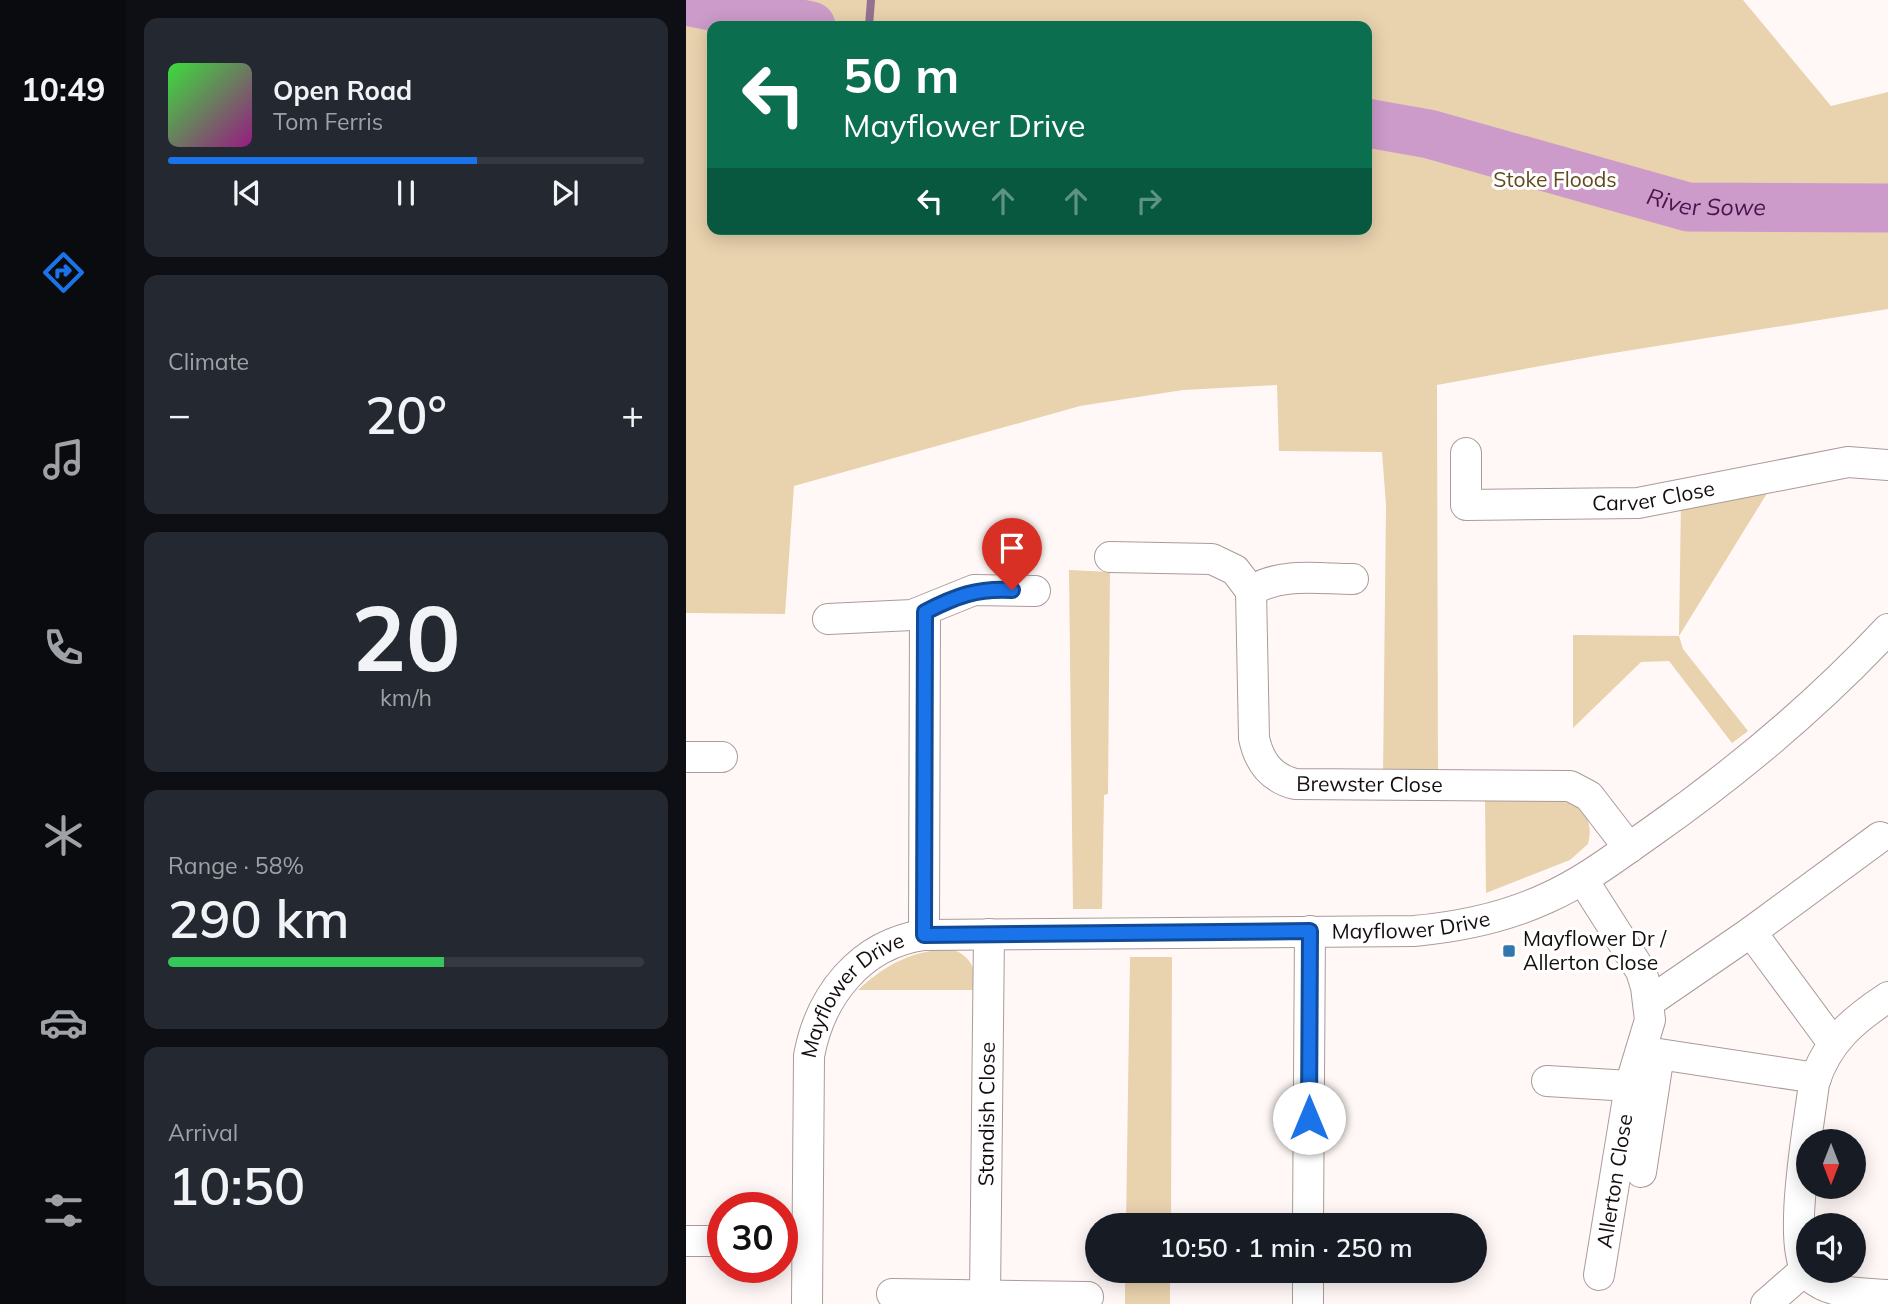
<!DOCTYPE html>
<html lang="en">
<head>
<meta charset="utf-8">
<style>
  :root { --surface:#171b24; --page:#242831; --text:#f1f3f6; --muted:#9ea1a6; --line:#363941; --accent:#1a73e8 }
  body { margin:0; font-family:Mulish,sans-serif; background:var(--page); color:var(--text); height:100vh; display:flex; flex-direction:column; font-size:26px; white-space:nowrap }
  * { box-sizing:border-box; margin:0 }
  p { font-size:23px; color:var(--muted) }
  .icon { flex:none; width:38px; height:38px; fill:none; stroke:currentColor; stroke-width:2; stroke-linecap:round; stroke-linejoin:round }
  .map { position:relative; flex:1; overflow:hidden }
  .sheet { display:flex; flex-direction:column; gap:18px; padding:18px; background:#0d0f14; width:560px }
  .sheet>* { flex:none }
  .guide { position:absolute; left:21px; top:21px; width:665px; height:214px; border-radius:14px; box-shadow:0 4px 18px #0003; background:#0b6e4f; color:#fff; overflow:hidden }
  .needle { width:46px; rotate:180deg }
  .tools { position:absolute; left:1110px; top:1129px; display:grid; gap:14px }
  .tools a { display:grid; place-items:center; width:70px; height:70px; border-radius:50%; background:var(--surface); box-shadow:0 4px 18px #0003; font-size:35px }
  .speed { position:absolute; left:21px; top:1192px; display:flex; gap:14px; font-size:35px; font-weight:700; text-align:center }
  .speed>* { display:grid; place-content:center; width:91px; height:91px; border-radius:50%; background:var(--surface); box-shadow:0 4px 18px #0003; line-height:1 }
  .speed .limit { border:10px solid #d22; background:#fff; color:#111 }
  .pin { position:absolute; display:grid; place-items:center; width:60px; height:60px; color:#fff; margin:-72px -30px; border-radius:50% 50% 50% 0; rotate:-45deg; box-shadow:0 0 7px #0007 }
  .pin .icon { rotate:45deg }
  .me { position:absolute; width:77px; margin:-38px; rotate:0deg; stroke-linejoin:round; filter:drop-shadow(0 0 5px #0008) }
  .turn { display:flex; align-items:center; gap:24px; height:147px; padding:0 21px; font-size:32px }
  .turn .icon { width:91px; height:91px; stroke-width:2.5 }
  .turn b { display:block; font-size:49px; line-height:60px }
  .lanes { display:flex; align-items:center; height:66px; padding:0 21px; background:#0003; justify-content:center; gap:35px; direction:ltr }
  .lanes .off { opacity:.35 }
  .big { font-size:52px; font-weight:600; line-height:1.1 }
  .sheet .widget { flex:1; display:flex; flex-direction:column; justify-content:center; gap:10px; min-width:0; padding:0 24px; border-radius:14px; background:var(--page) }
  .sheet .dial { align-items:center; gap:0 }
  .dial b { font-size:91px; line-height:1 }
  .song { display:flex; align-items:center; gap:21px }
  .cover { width:84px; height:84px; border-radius:10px; background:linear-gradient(135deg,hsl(120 70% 55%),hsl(310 70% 35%)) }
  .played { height:7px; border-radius:4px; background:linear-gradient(90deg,var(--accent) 65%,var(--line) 65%) }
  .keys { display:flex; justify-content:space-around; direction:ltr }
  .heat { display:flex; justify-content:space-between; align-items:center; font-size:38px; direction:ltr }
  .charge { height:10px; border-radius:5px; background:linear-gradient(90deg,#34c759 58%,var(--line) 0) }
  .trip { position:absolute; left:399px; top:1213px; width:402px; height:70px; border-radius:35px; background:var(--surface); box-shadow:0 4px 18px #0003; font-weight:600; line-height:70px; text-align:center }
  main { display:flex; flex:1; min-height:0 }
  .tabs { display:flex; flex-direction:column; width:126px; justify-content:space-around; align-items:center; background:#090b0e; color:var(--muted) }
  .tabs .icon { width:49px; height:49px }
  .tabs .current { color:var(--accent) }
  .tabs b { font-size:32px; color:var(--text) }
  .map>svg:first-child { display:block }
  .green { fill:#e9d2ae; fill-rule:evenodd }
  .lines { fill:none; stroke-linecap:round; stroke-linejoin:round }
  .stream { stroke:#957191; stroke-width:8 }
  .river { stroke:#cc9bc9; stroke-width:49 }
  .minor-casing { stroke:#aa9b9a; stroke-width:32 }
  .minor { stroke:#fff; stroke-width:30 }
  .route-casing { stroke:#114b97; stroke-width:18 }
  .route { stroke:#1a73e8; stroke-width:12 }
  .poi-dot { fill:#3477ad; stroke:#fff; stroke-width:2.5 }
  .labels { text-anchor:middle; stroke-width:6; stroke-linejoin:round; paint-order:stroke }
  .park-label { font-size:21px; fill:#634a1e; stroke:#fff }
  .street-label { font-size:21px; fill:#140f0e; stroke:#fff }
  .poi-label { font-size:21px; fill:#140f0e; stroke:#fff; text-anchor:start }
  .water-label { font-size:23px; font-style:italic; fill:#4c124c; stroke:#fff }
</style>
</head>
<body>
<main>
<nav class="tabs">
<b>10:49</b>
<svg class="icon current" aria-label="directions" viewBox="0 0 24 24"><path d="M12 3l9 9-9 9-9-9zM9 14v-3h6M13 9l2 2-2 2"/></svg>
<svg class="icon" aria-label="music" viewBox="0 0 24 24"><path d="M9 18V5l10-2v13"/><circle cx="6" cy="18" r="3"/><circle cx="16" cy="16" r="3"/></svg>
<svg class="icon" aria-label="phone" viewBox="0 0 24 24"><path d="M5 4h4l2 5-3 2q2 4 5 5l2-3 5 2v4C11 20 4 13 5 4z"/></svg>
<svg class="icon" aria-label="climate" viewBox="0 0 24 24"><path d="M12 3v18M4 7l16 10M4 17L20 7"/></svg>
<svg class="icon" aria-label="car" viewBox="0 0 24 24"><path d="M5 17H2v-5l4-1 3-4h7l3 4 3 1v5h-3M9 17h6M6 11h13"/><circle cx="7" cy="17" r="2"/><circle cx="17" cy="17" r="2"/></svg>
<svg class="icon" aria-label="filters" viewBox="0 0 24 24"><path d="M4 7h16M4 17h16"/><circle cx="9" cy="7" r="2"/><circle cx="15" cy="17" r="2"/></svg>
</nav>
<section class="sheet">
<div class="widget">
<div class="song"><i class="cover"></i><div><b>Open Road</b><p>Tom Ferris</p></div></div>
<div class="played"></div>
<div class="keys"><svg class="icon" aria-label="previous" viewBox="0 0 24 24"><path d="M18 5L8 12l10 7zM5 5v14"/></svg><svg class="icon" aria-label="pause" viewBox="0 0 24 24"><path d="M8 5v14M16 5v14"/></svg><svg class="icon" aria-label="next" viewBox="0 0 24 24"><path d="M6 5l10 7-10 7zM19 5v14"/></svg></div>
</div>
<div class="widget"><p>Climate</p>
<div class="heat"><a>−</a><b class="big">20°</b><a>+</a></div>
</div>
<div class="widget dial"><b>20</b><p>km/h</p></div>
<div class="widget"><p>Range · 58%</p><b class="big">290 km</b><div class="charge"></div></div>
<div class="widget"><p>Arrival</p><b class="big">10:50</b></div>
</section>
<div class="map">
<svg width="1202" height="1304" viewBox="0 0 1202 1304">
  <rect width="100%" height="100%" fill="#fff8f7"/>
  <g class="green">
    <path d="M0,0H1057L1145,106L1202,92V309L915,355L751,385L752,774L697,775L700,505L696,452L593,451L591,385L497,390L394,406L108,486L99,614L0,613ZM26,26H681V229H26Z"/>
    <polygon points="1088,482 993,636 997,649 1062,731 1046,743 983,661 955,662 887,728 887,635 993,636 995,501"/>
    <polygon points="383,570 424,572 422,794 418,795 416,909 387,909"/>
    <path d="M799,799C833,799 917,786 902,844L884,860L800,893Z"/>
    <path d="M265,949C285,955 290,970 292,990H172C200,964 227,950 265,949Z"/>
    <polygon points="444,957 486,957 485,1225 440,1225"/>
    <rect x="439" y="1271" width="45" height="33"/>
  </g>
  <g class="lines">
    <polyline class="stream" points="183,26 185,0"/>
    <g class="river">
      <polyline points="0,1 125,26"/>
      <path id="s1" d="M681,123L743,134L1002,207L1202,208"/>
    </g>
    <g class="minor-casing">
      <g id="minor">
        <path id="s2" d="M780,453V505L952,503L1162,462L1202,465"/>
        <path d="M424,557L526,559L549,570L565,591C595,572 633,579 667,579"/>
        <path id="s3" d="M565,591L568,738C573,762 585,778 609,784L884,786L903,796L943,848"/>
        <polyline points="142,619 226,615 288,590 349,591"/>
        <polyline points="0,757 36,757"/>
        <polyline points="897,880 955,971 960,987 964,1020 944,1086 913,1275"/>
        <polyline points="238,935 239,612"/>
        <path d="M1202,997C1167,1020 1141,1042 1128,1083C1124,1120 1098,1254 1125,1277C1145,1295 1177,1293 1202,1295"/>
        <polyline points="963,1002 1065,932"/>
        <polyline points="1147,1043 1065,932 1194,837"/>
        <polyline points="861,1081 944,1086"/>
        <polyline points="955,1172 973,1054 1130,1078"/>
        <polyline points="622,1225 624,931"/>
        <polyline points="0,1241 37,1241"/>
        <polyline points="206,1294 402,1297"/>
        <path id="s4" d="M299,1296L303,934"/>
        <path id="s5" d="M121,1304L123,1056C134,996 174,944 238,935L728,931C772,927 820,917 861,898C899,881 931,856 964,833C1051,772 1130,706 1202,629"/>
        <polyline points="622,1304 622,1270"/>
        <polyline points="1080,1304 1119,1270"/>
      </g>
    </g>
    <use href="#minor" class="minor"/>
  </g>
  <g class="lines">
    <g class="route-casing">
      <path id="route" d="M326,590C291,588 270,596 239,612L238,935L624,931L623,1118"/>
    </g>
    <use href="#route" class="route"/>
  </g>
  <rect class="poi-dot" x="816" y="944" width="14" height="14" rx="3.5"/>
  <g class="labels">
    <g class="park-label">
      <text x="869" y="187">Stoke Floods</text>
    </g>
    <g class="street-label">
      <text dy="7" stroke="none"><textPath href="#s2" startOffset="240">Carver Close</textPath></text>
      <text dy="7" stroke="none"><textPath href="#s3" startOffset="287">Brewster Close</textPath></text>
      <text dy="7" stroke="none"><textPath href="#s5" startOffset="914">Mayflower Drive</textPath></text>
      <text dy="7" stroke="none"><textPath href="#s5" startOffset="326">Mayflower Drive</textPath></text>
      <text dy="7" stroke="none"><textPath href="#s4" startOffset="182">Standish Close</textPath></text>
      <text transform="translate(929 1181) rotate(-81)" y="7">Allerton Close</text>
    </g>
    <g class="poi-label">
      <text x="837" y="946">Mayflower Dr /<tspan x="837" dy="24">Allerton Close</tspan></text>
    </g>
    <g class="water-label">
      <text dy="8" stroke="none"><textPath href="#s1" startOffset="350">River Sowe</textPath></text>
    </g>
  </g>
</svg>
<div class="tools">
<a><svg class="needle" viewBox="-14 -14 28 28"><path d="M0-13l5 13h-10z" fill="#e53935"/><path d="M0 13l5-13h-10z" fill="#9ea1a6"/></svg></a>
<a><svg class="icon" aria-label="sound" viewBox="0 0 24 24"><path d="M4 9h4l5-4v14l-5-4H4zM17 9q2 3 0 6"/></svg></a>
</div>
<div class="speed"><div class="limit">30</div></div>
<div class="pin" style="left:326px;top:590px;background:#d93025"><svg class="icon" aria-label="arrive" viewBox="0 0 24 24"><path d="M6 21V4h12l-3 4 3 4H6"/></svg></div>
<svg class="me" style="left:623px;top:1118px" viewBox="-20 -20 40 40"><circle r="19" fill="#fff"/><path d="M0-13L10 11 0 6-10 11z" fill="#1a73e8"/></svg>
<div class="trip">10:50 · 1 min · 250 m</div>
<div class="guide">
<div class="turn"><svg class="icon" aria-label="left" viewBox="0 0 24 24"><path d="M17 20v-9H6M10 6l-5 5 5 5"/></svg><div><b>50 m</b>Mayflower Drive</div></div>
<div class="lanes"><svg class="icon" aria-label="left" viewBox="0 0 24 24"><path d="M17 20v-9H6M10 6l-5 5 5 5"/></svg><svg class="icon off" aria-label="ahead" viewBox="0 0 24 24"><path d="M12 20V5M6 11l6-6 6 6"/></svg><svg class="icon off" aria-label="ahead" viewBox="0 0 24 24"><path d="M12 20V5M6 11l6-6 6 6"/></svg><svg class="icon off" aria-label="right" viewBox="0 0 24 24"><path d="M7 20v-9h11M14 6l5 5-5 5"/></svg></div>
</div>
</div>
</main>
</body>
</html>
